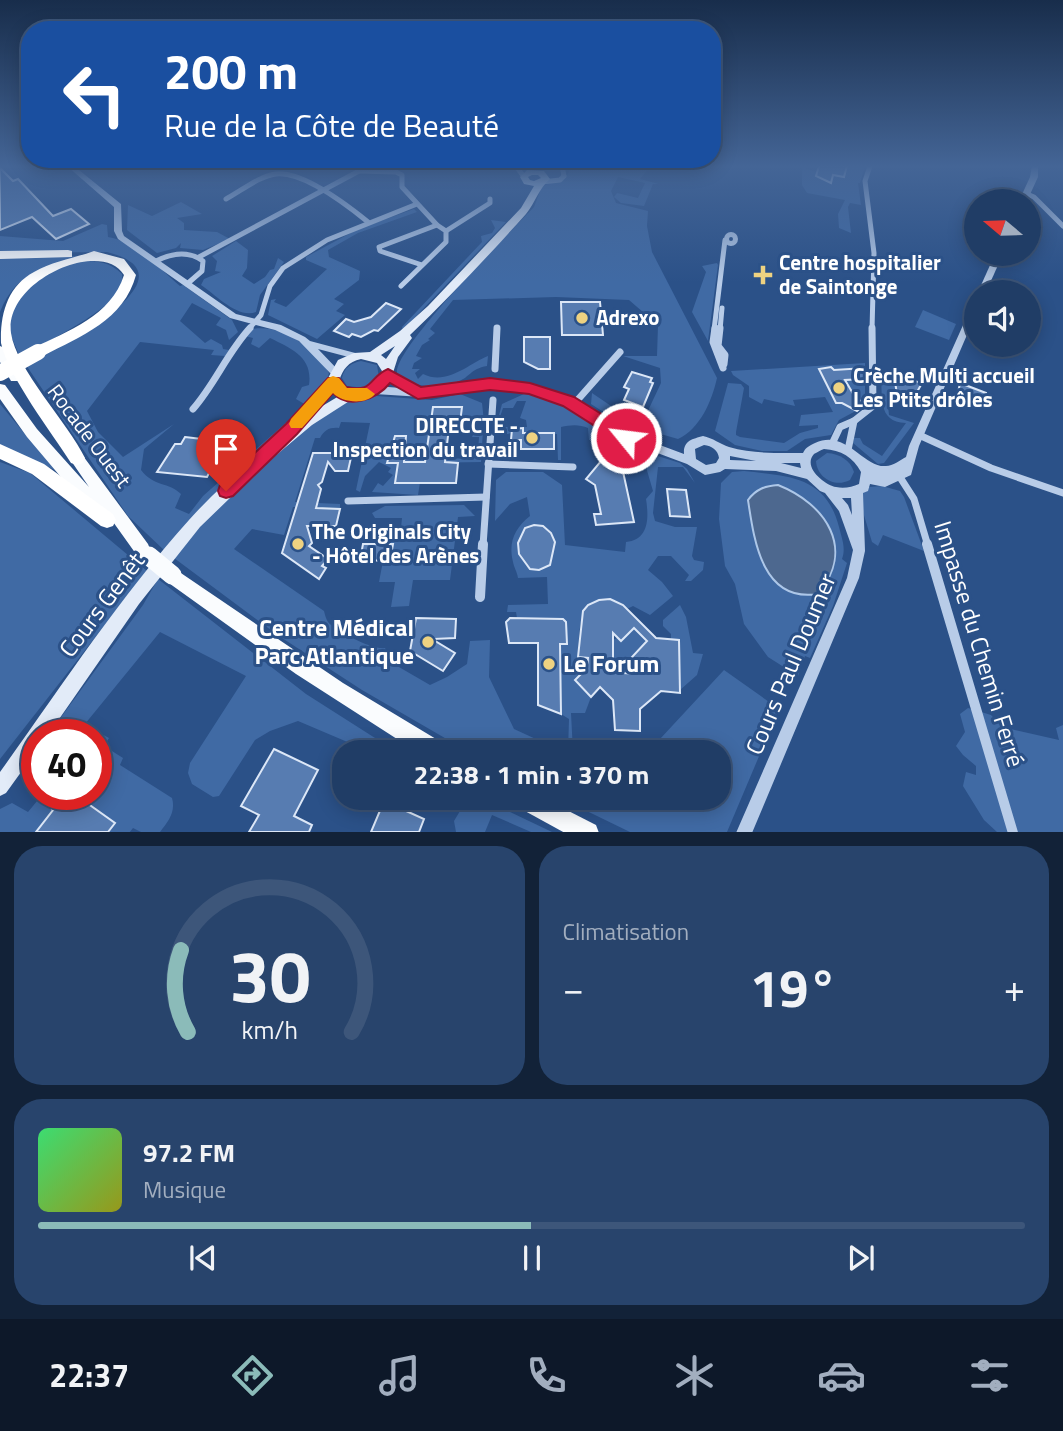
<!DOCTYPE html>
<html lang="fr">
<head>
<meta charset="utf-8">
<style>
  :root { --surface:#203d66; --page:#28446c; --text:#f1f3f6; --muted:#a2aebf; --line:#3d567a; --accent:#8bbbb9 }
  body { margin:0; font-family:"Titillium Web",sans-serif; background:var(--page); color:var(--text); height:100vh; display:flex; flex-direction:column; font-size:26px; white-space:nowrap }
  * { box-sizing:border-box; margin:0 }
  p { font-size:23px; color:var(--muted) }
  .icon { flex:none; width:38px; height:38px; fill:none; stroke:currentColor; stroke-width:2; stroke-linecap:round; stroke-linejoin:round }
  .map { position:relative; height:832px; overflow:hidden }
  .side { display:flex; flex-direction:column; gap:14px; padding:14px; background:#122238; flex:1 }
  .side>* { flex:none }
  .top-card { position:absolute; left:21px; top:21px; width:700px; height:147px; border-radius:28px; box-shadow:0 4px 18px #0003,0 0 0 2px var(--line); background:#1a4fa0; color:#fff; overflow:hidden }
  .needle { width:46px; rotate:289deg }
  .tools { position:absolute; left:964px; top:189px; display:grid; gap:14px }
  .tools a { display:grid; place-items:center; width:77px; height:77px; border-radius:50%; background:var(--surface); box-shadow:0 4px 18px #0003,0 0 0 2px var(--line); font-size:35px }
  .speed { position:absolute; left:21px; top:719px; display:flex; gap:14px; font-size:35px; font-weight:700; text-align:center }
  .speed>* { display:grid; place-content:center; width:91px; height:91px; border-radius:50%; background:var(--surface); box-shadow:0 4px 18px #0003,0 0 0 2px var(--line); line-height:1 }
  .speed .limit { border:10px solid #d22; background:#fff; color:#111 }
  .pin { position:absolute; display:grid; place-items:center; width:60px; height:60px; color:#fff; margin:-72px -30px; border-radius:50% 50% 50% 0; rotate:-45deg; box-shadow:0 0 7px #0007 }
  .pin .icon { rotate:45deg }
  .me { position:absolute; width:77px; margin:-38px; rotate:299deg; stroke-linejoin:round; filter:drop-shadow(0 0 5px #0008) }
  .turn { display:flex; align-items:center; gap:24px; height:147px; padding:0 28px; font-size:32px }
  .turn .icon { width:91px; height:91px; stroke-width:2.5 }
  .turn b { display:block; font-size:49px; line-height:60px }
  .big { font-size:52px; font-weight:700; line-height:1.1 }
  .side .card { flex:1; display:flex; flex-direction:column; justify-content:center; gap:10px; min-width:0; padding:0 24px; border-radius:28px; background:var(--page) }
  .side .dial { align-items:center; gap:0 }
  .dial svg { height:182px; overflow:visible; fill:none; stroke:var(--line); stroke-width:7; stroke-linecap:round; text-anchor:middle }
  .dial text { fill:var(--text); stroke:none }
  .song { display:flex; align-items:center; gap:21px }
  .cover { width:84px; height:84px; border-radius:10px; background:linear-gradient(135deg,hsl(140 70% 55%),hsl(60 70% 35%)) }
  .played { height:7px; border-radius:4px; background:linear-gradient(90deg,var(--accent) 50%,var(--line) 50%) }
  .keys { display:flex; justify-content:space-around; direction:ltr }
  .heat { display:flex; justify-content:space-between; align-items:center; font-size:38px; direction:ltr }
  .side .tiles { flex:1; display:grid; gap:14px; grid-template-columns:1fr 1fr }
  .card:last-child { grid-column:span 2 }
  .trip { position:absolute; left:332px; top:740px; width:399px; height:70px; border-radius:28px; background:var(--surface); box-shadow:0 4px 18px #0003,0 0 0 2px var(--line); font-weight:700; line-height:70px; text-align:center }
  .tab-bar { display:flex; height:112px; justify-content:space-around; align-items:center; background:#0d1829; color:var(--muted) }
  .tab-bar .icon { width:49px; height:49px }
  .tab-bar .active { color:var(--accent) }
  .tab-bar b { font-size:32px; color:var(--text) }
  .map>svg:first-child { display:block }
  .green { fill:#406aa4 }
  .water { fill:#4d688f; stroke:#adc7e8; stroke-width:2 }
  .building { fill:#577cb1; stroke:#dce7f7; stroke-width:2; fill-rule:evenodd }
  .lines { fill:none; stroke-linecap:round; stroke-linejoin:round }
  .minor-far2 { stroke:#b8cce8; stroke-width:5 }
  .minor-far1 { stroke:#b8cce8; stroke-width:7 }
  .minor { stroke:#b8cce8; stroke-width:10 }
  .tertiary { fill:#b8cce8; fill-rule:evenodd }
  .secondary { fill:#e2ebf8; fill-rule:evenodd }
  .primary { fill:#fafcfe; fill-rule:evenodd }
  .motorway { fill:#fff; fill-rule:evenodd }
  .primary-bridge { stroke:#fafcfe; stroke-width:19 }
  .motorway-bridge { stroke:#fff; stroke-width:16 }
  .route { fill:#e11d48; stroke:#92132f; stroke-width:2 }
  .slow { fill:#f59e0b }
  .poi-dot { fill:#eed281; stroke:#2b5188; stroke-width:2.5 }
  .labels { text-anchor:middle; stroke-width:6; stroke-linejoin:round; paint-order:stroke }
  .poi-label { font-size:21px; font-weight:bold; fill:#fff; stroke:#2b5188; text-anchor:start }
  .street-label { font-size:21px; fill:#fff; stroke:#2b5188 }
  .near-street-label { font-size:24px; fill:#fff; stroke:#2b5188 }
  .near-poi-label { font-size:24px; font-weight:bold; fill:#fff; stroke:#2b5188; text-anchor:end }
</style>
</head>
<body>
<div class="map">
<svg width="1063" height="833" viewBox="0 0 1063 833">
  <rect width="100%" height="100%" fill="#2b5188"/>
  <g class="green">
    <path d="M567,166H651L640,179L659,184H653L644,206L621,203L614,197L617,193L638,198L645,183L618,177L611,191L616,203L648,211L647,226L652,252L717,378C712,401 700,429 678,439L619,422L591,404L592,393L617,410L645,417L661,383L660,368L623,356H657L658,325L629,300L556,297L453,300L430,329L435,333L428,339L430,340L422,345L416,356L422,358L414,363L412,369H420L415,373L418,379L423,374C447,386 468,364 488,356L487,366C470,369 470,377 459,381C441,389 411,389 397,373C394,348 511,231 534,207L542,186L566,178L570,169Z"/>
    <path d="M792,166C805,166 819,174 832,177L833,175L845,177L849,166H865L860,183H858L861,205L850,203L848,207L851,233L839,228L838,214L845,200L807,193L802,185V167Z"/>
    <polygon points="181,202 202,214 177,218 184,223 184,230 217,232 230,239 203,250 180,248 181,243 176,248 157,253 127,230 128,205 152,216"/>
    <polygon points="414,209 417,212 358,233 328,250 329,257 360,271 359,280 334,299 344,304 336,311 345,315 317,339 268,315 271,300 276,299 274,302 286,307 327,269 306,260 306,257 358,229"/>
    <polygon points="491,220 506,222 403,330 402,327 482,242 481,236 492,233 495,228"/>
    <path d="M102,224L107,225L108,237C135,241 161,270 180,286L183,285L232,320L238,332L229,340L226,330L216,325L221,318L192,303L180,321L205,343L211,339L222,345L223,349L229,350L225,356L211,355L214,350L140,342L87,411L98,432L123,457L174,424L144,449L141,470C154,487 169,482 181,494L175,508L189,514L203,496L306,405L296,399L302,387L309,385C313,357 292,349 270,338L259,348L251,344L253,338L245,336L253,329C283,324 315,349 329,373C321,407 254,457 228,483C206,505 186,528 165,551L128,516L26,365C54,349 203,276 107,252L0,253V236L63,241Z"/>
    <path d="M236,241L248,250L247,268L242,276L254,284L265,277L270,270L274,269L278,258L284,262L260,295L256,312C238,319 216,295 201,285L204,279L221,272L215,271L217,261L212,256Z"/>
    <path d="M79,256C44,270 17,270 0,312V258Z"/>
    <path d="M82,261C98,261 110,262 122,274C122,277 123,281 122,285C117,308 42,344 20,357L7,327L12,297L47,271Z"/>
    <polygon points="717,263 718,265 708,341 692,312 706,272 702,266"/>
    <polygon points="923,310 956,324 949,340 915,327"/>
    <path d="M361,361L377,365L379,378L365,388L347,386L342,378C344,367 352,363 361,361Z"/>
    <polygon points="865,363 865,406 839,420 831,435 805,439 787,451 762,451 735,445 715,431 728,383 741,384 744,388 736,432 736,435 740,437 784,443 800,433 818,428 818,425 799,426 801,415 833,412 825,397 793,400 795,406 764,399 762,404 749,397 749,386 733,375 731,371"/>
    <path d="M881,370L893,374L897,394L902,397V401L887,397L889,415L914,423L884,463L878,464L853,443L854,438H860L863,444L882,456L906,423C876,422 883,395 881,370Z"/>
    <path d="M460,394L482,403L484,422L465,421L433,436L427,457L469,459L470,453H478L479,437H472L473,435L483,430L481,462L423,463L418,495L372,492L378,483L383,486L393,475L388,472L391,468L379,462L365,476L360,492L356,490L370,423L341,422L339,428C330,427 324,430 320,438H315L295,502L340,504V509L293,507L284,535L252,529L234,549L324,611C325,615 326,619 328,622C335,631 375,651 385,648L392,663L430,685L447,677L467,664L470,641L490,640L489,677L514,729L564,752H469L362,690L279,636L174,558L213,510L286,442L341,403L376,396L432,400Z"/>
    <path d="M524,394C560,395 587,424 617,440C637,451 659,456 680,463L687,469L695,483L683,467H658L653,513L655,521L675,527H697L692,556L694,560L704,562L703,570L691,581H685L689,575L671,556H658L648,570L662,582L673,596L650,615L633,606L627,609C622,603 616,600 607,599C576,598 580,635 578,657L588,658L587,668L575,680L591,697L585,713H571L573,752H568L569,719L561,714L560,650V644H567L566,622L517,618L516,612H507L508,605L548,604L547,577L518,578C517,571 514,568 513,562C508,542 515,528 530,516L527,497L510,504L495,521L496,480L506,472H543L562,485L565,545L625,552L626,542C649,540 649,518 646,499L653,491L646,467L640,471C630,459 619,457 606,448L605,440H589L588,428C579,424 570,425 561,427V460H558L557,434L512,433L498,436L499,427H527L526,420L520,418L526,401H517L513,408H503L500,417L507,418V422L497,423L502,404Z"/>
    <polygon points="0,404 55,470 0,446"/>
    <path d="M827,453C840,454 850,460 854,472L850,480C835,488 817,478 816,461Z"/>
    <polygon points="0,462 30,473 147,571 0,759"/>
    <path d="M744,471C789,476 826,476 839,527C842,539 846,548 842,559L847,563L833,606L810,658L805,656L798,676L768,657L744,624L735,584L725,566L719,519L721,483L732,472Z"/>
    <polygon points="882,486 900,491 904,497 924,551 883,535 878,546 872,542 858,495 869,487"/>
    <polygon points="464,505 475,516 458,517 450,580 413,580 409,606 391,607 395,582 379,582 383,561 393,538 400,538 402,518 375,518 372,513 385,506"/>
    <polygon points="158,579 306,694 397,752 371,752 298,721 270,731 255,740 219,796 213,797 192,784 188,773 190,763 246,676 160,632 76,735 48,735 143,605"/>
    <polygon points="680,605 686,617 693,653 703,654 697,675 680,690 679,640 671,639 671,634 663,626 663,620"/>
    <polygon points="634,628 647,641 632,657 637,663 637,674 624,673 613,659 613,640"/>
    <polygon points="724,670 779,709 727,832 630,832 560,798 719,798 719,752 637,752 660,739"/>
    <polygon points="968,708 991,715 1002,727 1059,740 1056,728 1063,725 1063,832 997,832 984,820 963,786 966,772 976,775 976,766 963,755 956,746 965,732 960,714"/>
    <path d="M92,729L109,738L104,746L123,758L120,765L172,798C176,812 168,822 160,832H141L133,828L129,833H0V809L12,803L28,812L42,795L96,794V735H88Z"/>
    <polygon points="461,798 481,798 552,832 531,832 492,815 485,832 456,832 454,821 466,801"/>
  </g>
  <path class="water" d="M778,485C826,504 856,549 818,594C762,603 754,540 748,500C756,489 765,486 778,485Z"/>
  <g class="building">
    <polygon points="819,166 847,166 844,177 833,175 831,183 816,176"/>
    <polygon points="0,168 13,181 18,179 53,216 71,209 89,224 56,239 32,217 0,230"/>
    <polygon points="561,302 600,302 603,335 562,335"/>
    <polygon points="386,303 401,309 378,331 374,330 361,337 352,334 349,337 334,331 346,319 354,322 371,317"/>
    <polygon points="524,337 550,337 550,369 538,369 524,362"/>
    <polygon points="831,367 834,370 865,368 865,379 845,380 855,397 865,404 857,411 842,403 836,403 819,369"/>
    <polygon points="632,372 652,378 650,382 653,383 643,407 624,400 629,389 624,387"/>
    <polygon points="894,376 913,383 915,381 922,383 912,401 897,394"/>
    <polygon points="960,383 986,393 984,406 958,393"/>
    <polygon points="433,407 462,407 460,423 450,430 448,436 445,462 458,463 456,483 395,483 398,463 387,463 395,436 406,436 404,462 425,462"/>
    <polygon points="523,428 523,433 554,433 554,449 521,449 521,440 511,440 512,429"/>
    <polygon points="185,437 219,441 215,448 222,449 207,477 157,472 175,444 181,444"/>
    <polygon points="313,453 352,453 348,471 335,471 328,462 322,482 318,485 321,489 316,508 340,509 336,526 307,526 312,543 309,546 328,559 322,566 326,568 319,579 282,553"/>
    <polygon points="601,461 610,467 622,467 634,522 596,525 594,514 601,514 595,485 586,479"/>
    <polygon points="667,489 686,490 690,517 670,516"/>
    <polygon points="534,525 543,526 551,533 555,542 550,565 539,570 530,569 519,554 518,543 525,528"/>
    <polygon points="363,544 393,544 390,561 360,560"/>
    <path d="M610,599L623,605L656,638L679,640L680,693L661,691L640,709V731L615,730L613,700L600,687L591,697L575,680L587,668L588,658L578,657L583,611L588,605L599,600ZM634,628L647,641L632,657L637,663V674L624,673L613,659V633L621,641Z"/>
    <polygon points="416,618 456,619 455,638 432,639 455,653 443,671 410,651"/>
    <polygon points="510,618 563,619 566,622 567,644 560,644 561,714 538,705 538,643 509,643 506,622"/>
    <polygon points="274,749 318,770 294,816 312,825 309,832 249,832 259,815 241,806"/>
    <polygon points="54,794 83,794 80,798 115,823 108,832 36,832 53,810 51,808"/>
    <polygon points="384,801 424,819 419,832 371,832"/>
  </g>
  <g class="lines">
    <g class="minor-far2">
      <polyline points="470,166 477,166"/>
      <polyline points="516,166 524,177"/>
      <polyline points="562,166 564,176"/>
      <polyline points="870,166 865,181 874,253 872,330"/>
      <polyline points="359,171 396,172 402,175 402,187 437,225 446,231 446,242 401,286"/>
      <polyline points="542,182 560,180 564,176"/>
      <polyline points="1027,194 1034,197 1063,226"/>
      <path d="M226,199C241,191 259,176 276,174C303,171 347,205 368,222"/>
      <polyline points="446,231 490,203 490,199"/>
      <circle cx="731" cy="239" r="4.5"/>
      <polyline points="199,257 359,171"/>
      <path d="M156,261C172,253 188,250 203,261L202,271L187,284"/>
      <polyline points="422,265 380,251 379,247 437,225"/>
      <polyline points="248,330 261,315 270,286 283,268 327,240 417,204"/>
      <polyline points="714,330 725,240"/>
      <polyline points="720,330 722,308"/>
    </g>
    <g class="minor-far1">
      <polyline points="715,328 713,342 723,368"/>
      <polyline points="720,328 718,346 725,355 724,364"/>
      <polyline points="495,369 497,328"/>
      <polyline points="574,404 620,352"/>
      <path d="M193,409C215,384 227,353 250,328"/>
      <polyline points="919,435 991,468 1063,493"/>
      <polyline points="832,444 840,427 854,421 873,406 872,328"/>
      <polyline points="848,450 854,421"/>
      <polyline points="488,464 573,467"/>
      <polyline points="896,471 914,499 928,546"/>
      <polyline points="348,501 486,497"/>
      <polyline points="483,546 493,400"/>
    </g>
    <g class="minor">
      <polyline points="927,544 1013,833"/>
      <polyline points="480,597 483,544"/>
    </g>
    <g class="tertiary">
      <polygon points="67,166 74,166 121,204 122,231 124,236 236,314 281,325 305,337 310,341 359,354 361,356 359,358 356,359 318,349 340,372 335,376 332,375 299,341 275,330 230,318 118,239 114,231 114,207"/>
      <polygon points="1032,166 1038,166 1038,177 1027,201 1019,201 1030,177"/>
      <polygon points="995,254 1003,254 986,292 978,292"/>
      <path d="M976,302V314L919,446L911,475L885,487L870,484L868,491L863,493L865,551L859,578L752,833H736L847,578L853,550L839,511L825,493L820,491L807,479L776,471L725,469L720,472L705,475L687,464L617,438L570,407L538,394L490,388L422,397L375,394L370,390L375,386L401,388L384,378L383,375L384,372L388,371L419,389L490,380L539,386L578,401L625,432L684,454C683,441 692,439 703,436C713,438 720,444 729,447C753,454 778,453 803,453C806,447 809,446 815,443C846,428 863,468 886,466C893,466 900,460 906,457L909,446L972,305ZM704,445C712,446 718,450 719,458L716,463L706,465L696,459L695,449ZM824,449C841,450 853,457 861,472L859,484C852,487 844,489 836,487C825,485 802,467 814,454C814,454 823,449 824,449ZM730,456L756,461L730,460ZM781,463H800L801,468ZM842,498H851L852,515L848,505Z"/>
    </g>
    <path class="secondary" d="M527,170L544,171L550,179C539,188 535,203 526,214C489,255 450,297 410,335L412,338L398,357L391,379L384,390L364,399L351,400L312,425L262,467L200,527L139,604L48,735H37V750L6,793L0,796V772C61,687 119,598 189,520C220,485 257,456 293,427L291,424L293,421L322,389L338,360L354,353L370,352L400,331L428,306L521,208L534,186L524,184L520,177ZM532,175H538L541,178L534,181L530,180L528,177ZM395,346L386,359L381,355ZM361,359L377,363L382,371C375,390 352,399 339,381C343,369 348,362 361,359ZM333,391L339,396L319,408Z"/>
    <g class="primary">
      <polygon points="0,346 5,348 21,373 23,377 21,381 11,381 0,362"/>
      <polygon points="0,384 5,385 37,429 89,487 63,449 65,445 70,443 75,445 148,544 150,549 148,554 142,557 136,554 106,512 99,517 93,515 27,437 0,399"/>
      <polygon points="172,567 343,683 446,745 449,752 421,752 397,739 296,674 166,581 164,575 166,569"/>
      <polygon points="510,798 543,798 596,825 599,833 565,833 514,805"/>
    </g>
    <g class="motorway">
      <polygon points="68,250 72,251 72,257 0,259 0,251"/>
      <path d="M94,251L124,259L136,275C124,320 81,336 43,356L38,357L31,352L33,348C68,331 111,316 124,275C102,238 4,280 11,333C16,369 68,423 85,458L83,463L77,465L71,463C52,433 8,376 1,343C0,313 8,286 34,272C53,261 75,258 94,251Z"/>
      <polygon points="0,444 44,464 113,514 116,520 113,526 107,528 101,526 32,474 0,459"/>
    </g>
    <polyline class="primary-bridge" points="149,556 172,575"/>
    <polyline class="motorway-bridge" points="0,373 38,352"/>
  </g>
  <linearGradient id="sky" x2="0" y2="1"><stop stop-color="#182d4b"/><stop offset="0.59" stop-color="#446596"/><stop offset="1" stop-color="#446596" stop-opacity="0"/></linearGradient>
  <rect width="1063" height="282" fill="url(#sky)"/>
  <path class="route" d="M388,369L421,387L490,378L530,383L574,397L632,433L634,438L632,442H620L563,406L529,394L490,390L418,399L390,383C377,399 349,410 333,393L297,434L233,496L226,498L220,496L218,491L220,485L286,424L328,378H339L346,387C375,393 368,377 388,369Z"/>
  <path class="slow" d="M333,376L339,378L347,388H367L375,394C367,405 342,403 333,393L302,428H291L289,424L291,419L328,378Z"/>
  <g class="poi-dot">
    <path d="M759.5 264.5h7v7h7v7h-7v7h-7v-7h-7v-7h7z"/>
    <circle cx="582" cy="318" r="7"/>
    <circle cx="839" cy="388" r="7"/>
    <circle cx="532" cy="438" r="7"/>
    <circle cx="298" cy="544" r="7"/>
    <circle cx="428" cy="642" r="7"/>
    <circle cx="549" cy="664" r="7"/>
  </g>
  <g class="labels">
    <g class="poi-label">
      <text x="779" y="270">Centre hospitalier<tspan x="779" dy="24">de Saintonge</tspan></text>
      <text x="596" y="325">Adrexo</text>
      <text x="853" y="383">Crèche Multi accueil<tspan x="853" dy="24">Les Ptits drôles</tspan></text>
      <text x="518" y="433" text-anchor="end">DIRECCTE -<tspan x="518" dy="24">Inspection du travail</tspan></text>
      <text x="312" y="539">The Originals City<tspan x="312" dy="24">- Hôtel des Arènes</tspan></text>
    </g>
    <g class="street-label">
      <text transform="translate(89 436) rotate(53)" y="7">Rocade Ouest</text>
    </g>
    <g class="near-street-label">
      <text transform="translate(102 605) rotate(-53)" y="8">Cours Genêt</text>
      <text transform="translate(979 644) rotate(73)" y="8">Impasse du Chemin Ferré</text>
      <text transform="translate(791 664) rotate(-67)" y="8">Cours Paul Doumer</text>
    </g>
    <g class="near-poi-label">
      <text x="414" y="636">Centre Médical<tspan x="414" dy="28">Parc Atlantique</tspan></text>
      <text x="563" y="672" text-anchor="start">Le Forum</text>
    </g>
  </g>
</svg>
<div class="tools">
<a><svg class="needle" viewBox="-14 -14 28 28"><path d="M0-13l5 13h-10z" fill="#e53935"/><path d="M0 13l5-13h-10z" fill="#a2aebf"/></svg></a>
<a><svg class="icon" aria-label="sound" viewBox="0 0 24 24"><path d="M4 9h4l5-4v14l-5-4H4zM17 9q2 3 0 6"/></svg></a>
</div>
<div class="speed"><div class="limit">40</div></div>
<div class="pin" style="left:226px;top:491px;background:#d93025"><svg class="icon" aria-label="arrive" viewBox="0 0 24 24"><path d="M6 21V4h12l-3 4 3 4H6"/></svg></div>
<svg class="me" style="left:626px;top:438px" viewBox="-20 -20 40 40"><circle r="17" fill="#e11d48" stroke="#fff" stroke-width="3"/><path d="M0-11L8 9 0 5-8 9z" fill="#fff"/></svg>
<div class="trip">22:38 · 1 min · 370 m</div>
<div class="top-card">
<div class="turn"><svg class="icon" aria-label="left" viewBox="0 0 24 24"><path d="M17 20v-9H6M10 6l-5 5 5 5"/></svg><div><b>200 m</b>Rue de la Côte de Beauté</div></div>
</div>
</div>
<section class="side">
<div class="tiles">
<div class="card dial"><svg viewBox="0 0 100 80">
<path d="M14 69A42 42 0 1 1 86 69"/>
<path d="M14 69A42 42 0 0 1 11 33" stroke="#8bbbb9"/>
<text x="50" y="56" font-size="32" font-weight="700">30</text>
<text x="50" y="72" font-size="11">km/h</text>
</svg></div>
<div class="card"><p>Climatisation</p>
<div class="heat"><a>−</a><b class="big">19°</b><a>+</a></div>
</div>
<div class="card">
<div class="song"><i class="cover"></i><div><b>97.2 FM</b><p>Musique</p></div></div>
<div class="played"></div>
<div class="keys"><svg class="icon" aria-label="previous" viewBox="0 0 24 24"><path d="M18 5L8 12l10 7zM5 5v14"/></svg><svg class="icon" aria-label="pause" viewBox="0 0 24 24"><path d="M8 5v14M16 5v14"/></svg><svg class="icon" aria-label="next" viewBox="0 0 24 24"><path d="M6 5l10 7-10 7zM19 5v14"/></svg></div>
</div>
</div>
</section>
<nav class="tab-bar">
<b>22:37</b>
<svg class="icon active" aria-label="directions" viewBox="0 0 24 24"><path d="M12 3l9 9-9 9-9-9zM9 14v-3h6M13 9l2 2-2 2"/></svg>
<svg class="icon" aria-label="music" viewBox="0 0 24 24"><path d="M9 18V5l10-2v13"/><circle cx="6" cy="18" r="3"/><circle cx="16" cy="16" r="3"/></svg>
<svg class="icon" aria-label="phone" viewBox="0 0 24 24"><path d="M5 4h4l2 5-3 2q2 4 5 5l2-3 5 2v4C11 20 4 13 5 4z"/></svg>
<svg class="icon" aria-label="climate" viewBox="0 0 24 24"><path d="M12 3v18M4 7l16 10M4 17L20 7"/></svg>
<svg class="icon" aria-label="car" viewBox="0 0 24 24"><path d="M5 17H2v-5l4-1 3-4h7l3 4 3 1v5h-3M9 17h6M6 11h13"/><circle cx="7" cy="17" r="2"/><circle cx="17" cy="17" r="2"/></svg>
<svg class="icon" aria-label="filters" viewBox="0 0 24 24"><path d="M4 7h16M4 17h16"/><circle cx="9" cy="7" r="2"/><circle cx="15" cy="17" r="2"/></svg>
</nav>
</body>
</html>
